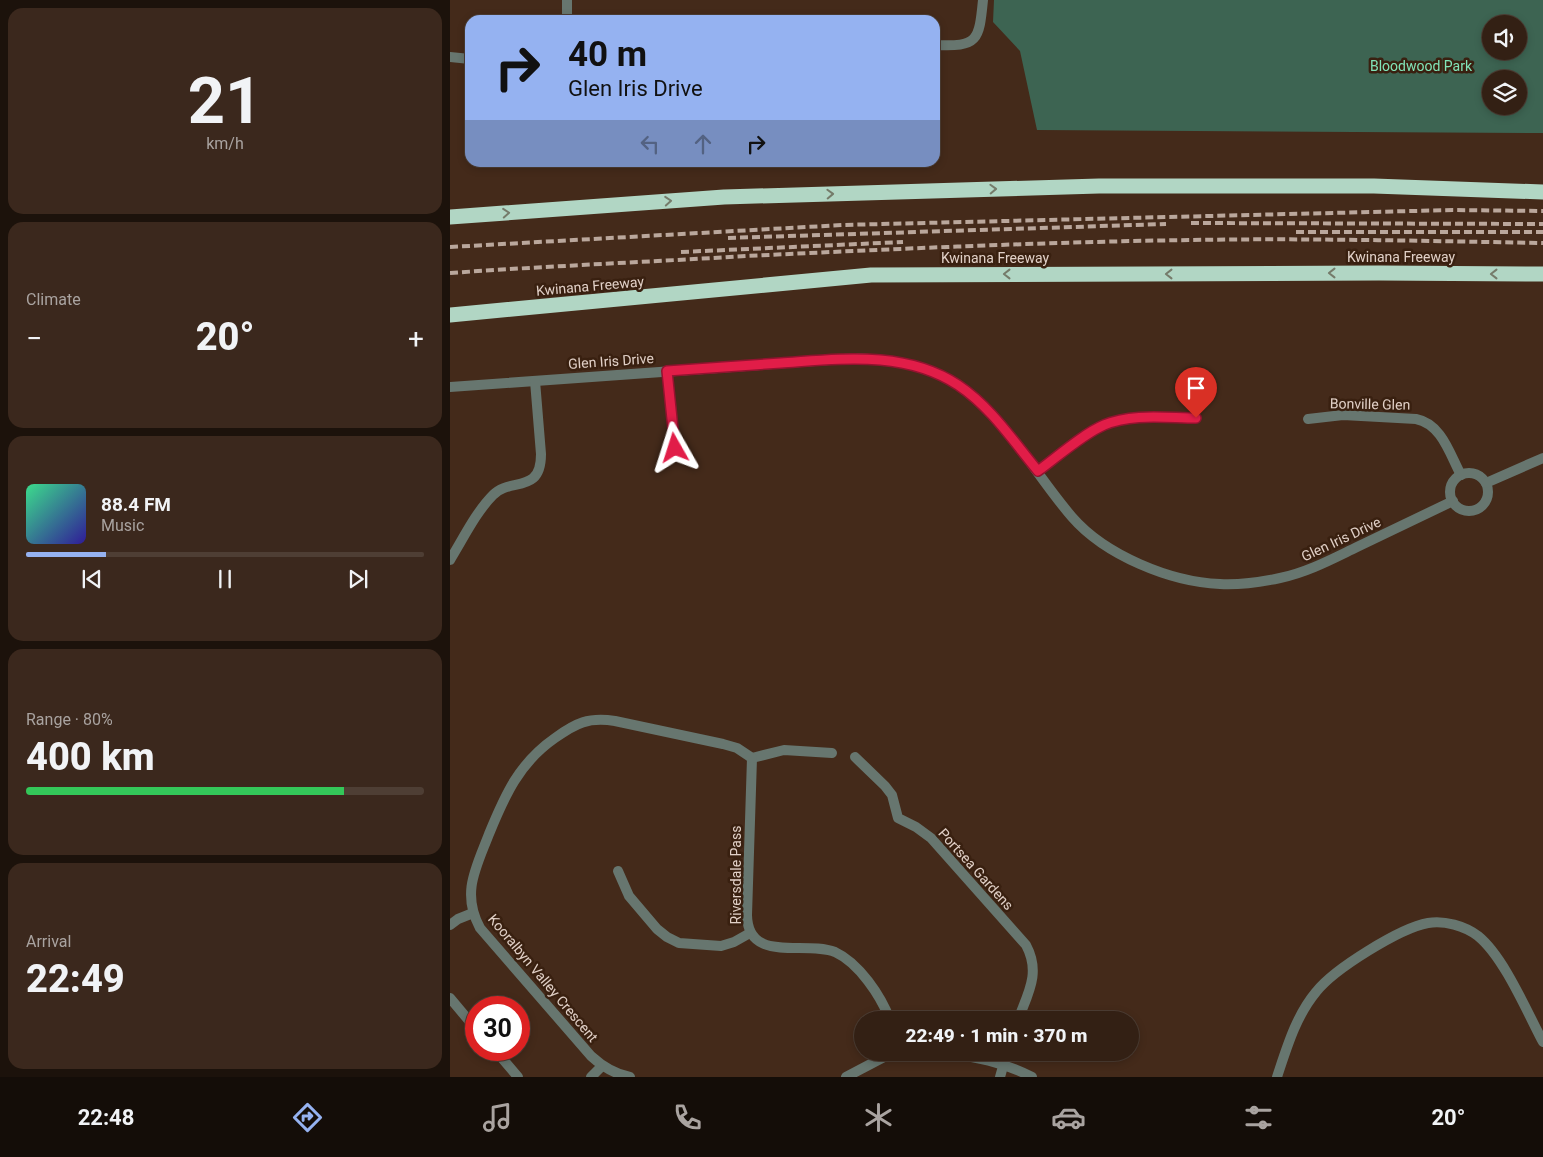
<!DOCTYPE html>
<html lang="en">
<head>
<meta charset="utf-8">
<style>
  :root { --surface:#332014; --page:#3b281d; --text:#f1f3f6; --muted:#a9a3a0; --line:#4e3e34; --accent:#95b2f1 }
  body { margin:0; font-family:Roboto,sans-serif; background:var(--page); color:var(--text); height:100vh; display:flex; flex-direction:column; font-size:19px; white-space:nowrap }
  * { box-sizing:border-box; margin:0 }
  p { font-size:16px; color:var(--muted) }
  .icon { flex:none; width:28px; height:28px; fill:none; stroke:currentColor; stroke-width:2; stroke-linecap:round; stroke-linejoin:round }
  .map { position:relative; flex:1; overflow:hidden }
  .panel { display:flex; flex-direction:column; gap:8px; padding:8px; background:#1c120b; width:450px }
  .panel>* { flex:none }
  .top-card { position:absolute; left:15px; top:15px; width:475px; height:152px; border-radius:15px; box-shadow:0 2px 8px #0003,0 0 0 1px var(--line); background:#95b2f1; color:#111; overflow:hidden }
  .buttons { position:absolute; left:1032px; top:15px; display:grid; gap:10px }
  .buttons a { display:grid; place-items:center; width:45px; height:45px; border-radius:50%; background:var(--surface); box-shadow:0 2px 8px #0003,0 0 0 1px var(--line); font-size:25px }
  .speed { position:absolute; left:15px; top:996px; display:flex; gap:10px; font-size:25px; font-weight:700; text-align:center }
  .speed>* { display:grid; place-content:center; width:65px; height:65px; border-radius:50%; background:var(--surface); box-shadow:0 2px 8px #0003,0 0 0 1px var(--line); line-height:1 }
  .speed .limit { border:8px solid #d22; background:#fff; color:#111 }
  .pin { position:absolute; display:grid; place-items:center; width:42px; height:42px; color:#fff; margin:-51px -21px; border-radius:50% 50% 50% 0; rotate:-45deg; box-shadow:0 0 5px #0007 }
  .pin .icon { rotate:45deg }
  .me { position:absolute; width:55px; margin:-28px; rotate:354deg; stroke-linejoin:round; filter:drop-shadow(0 0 4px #0008) }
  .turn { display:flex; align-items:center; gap:18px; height:105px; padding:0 20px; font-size:22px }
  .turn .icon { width:65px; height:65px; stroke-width:2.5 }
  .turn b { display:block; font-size:35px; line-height:42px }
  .lanes { display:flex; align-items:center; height:48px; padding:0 20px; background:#0003; justify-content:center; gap:25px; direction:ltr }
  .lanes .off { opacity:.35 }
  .big { font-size:38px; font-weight:800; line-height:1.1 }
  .panel .tile { flex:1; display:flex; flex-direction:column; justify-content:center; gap:8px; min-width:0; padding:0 18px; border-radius:15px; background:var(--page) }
  .panel .dial { align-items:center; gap:0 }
  .dial b { font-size:65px; line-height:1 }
  .song { display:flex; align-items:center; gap:15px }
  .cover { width:60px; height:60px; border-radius:8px; background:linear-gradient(135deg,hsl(150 70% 55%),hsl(250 70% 35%)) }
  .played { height:5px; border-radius:2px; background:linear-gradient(90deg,var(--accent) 20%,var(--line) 20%) }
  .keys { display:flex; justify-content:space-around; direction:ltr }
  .heat { display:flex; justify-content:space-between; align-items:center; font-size:28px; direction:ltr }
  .charge { height:8px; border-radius:4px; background:linear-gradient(90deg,#34c759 80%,var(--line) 0) }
  .trip { position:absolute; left:404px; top:1011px; width:285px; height:50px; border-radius:25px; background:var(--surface); box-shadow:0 2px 8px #0003,0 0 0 1px var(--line); font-weight:800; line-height:50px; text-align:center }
  .menu { display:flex; height:80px; justify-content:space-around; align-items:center; background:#140d08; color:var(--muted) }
  .menu .icon { width:35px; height:35px }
  .menu .on { color:var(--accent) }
  .menu b { font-size:22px; color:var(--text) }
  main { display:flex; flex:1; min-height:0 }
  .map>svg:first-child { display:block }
  .green { fill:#3d6452; fill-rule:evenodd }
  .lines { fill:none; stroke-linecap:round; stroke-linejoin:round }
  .minor { stroke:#67766f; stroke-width:10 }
  .motorway { stroke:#b1d6c4; stroke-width:15 }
  .rail { stroke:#baa79c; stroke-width:4; stroke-dasharray:8 4; stroke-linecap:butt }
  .oneway { stroke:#757b6a }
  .route-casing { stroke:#92132f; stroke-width:12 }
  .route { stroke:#e11d48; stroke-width:9 }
  .labels { text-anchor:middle; stroke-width:5; stroke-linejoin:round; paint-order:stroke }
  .park-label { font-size:14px; fill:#81e3b8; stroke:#392010 }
  .street-label { font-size:14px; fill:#e1d0c7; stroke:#392010 }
</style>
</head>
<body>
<main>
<section class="panel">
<div class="tile dial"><b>21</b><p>km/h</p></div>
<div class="tile"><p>Climate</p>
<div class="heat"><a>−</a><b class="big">20°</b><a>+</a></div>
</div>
<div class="tile">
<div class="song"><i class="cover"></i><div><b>88.4 FM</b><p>Music</p></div></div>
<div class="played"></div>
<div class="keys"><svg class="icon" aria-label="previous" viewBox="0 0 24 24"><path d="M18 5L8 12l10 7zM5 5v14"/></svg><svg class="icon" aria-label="pause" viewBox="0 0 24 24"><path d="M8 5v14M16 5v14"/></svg><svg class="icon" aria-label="next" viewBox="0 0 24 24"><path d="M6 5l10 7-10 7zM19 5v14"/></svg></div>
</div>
<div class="tile"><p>Range · 80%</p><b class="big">400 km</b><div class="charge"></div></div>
<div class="tile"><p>Arrival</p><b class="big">22:49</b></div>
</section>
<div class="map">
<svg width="1093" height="1077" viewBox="0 0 1093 1077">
  <rect width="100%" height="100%" fill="#442a1a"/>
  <path class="green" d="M544,0H1093V133L587,130L570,51L543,22ZM1041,24H1069V51H1041ZM1041,79H1069V106H1041Z"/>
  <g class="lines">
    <g class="minor">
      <polyline points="117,20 117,0"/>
      <path d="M485,45C528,47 529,41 533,0"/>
      <polyline points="0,57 20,59"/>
      <polyline points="217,371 225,448"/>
      <path d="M0,387L407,358C444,361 477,364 508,385C557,419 584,473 622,517C655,555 720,582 770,584C790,585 811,582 830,578C858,572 882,559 907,547C939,532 971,516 1003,501"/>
      <path d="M858,419L893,415L966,419C992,424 1000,455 1011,475"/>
      <path d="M587,471C607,457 632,434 654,425C682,413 717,418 746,418"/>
      <circle cx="1019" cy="492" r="19"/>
      <polyline points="1036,483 1093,458"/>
      <path d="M0,560C13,539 26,512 43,495C60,477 91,495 91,454L85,381"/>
      <path d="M405,757L435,786L442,795L448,818L466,827L481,838L576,945C591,973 578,993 568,1020"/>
      <path d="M302,758L297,915C298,964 354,940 385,952C409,963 431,996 440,1020"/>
      <polyline points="302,758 334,750 382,753"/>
      <polyline points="168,871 179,896 207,929 217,937 229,943 271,946 284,942 300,933"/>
      <polyline points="0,925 8,919 23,913"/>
      <polyline points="0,998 26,1029"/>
      <polyline points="45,1050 68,1077"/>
      <path d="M493,1052C524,1057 554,1062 582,1077"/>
      <polyline points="141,1077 152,1066"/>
      <path d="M180,1077C164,1074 153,1067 141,1056L30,928C11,893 26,868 39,834C55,795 69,763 105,738C126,723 138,717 165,721L273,744L287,748L302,758"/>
      <polyline points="396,1077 434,1057 451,1052"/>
      <polyline points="550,1077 557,1052"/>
      <path d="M827,1077C837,1047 846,1016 866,992C884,969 950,928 978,923C994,920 1015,926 1028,936C1054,957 1077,1012 1093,1042"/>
    </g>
    <g class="motorway">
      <polyline points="0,217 274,197 649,186 924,186 1093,192"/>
      <polyline points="0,315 421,275 929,273 1093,274"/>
    </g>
    <g class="rail">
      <polyline points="741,223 1093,224"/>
      <polyline points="846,232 1093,232"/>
      <polyline points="278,238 716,224"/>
      <polyline points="0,247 392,225 1003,210 1093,211"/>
      <polyline points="231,252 453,242"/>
      <path d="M0,273C99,266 198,262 296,256C444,249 593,242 741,240C858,238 976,241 1093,243"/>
    </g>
  </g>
  <defs><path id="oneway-chevron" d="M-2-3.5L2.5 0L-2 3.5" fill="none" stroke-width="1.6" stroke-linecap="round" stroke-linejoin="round" transform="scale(1.25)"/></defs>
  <g class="oneway">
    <use href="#oneway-chevron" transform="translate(543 189) rotate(-2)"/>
    <use href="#oneway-chevron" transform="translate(380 194) rotate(-2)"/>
    <use href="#oneway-chevron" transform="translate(218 201) rotate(-4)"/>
    <use href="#oneway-chevron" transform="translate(56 213) rotate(-4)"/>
    <use href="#oneway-chevron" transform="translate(882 273) rotate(180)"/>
    <use href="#oneway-chevron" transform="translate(557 274) rotate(180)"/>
    <use href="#oneway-chevron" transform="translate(719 274) rotate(180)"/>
    <use href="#oneway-chevron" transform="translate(1044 274) rotate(-180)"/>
  </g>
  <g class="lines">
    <g class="route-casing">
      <path id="route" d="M225,448L217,371C255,368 293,366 331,363C390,359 455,350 508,385C541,407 563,441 588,471C607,457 633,434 654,425C682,413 717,418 746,418"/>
    </g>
    <use href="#route" class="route"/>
  </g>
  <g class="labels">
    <g class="park-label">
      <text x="971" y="71">Bloodwood Park</text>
    </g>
    <g class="street-label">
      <text x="951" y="262">Kwinana Freeway</text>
      <text x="545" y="263">Kwinana Freeway</text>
      <text transform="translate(140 286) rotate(-5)" y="5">Kwinana Freeway</text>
      <text transform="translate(161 361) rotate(-4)" y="5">Glen Iris Drive</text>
      <text transform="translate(920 404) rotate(1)" y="5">Bonville Glen</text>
      <text transform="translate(891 539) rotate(-25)" y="5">Glen Iris Drive</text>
      <text transform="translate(526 869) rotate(48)" y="5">Portsea Gardens</text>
      <text transform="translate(286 875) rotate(-90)" y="5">Riversdale Pass</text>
      <text transform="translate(93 978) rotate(50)" y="5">Kooralbyn Valley Crescent</text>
    </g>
  </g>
</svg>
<div class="buttons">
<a><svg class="icon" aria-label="sound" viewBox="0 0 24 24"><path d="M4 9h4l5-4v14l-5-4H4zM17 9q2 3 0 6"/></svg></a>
<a><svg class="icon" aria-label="layers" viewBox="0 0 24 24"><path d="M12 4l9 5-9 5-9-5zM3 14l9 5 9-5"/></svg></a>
</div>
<div class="speed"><div class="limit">30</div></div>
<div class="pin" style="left:746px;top:418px;background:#d93025"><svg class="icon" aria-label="arrive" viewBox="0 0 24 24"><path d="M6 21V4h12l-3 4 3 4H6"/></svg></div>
<svg class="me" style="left:225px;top:448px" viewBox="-20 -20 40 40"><path d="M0-17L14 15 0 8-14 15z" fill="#e11d48" stroke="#fff" stroke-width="4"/></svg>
<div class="trip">22:49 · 1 min · 370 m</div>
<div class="top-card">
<div class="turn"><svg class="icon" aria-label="right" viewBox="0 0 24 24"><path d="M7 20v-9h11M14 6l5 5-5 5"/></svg><div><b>40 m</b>Glen Iris Drive</div></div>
<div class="lanes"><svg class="icon off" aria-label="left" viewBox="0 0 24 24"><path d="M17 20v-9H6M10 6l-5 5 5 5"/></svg><svg class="icon off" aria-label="ahead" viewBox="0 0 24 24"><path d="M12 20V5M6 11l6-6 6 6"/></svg><svg class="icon" aria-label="right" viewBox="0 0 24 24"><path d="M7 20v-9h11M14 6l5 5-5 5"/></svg></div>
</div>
</div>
</main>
<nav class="menu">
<b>22:48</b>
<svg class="icon on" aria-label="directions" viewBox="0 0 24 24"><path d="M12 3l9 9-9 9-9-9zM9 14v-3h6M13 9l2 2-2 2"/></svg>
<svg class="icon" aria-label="music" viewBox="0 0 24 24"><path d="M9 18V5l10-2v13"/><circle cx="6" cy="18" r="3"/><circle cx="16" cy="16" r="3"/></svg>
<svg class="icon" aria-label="phone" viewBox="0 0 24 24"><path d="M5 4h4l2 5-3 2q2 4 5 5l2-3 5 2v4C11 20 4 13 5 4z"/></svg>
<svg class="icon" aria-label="climate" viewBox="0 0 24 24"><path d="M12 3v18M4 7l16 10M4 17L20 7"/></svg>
<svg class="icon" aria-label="car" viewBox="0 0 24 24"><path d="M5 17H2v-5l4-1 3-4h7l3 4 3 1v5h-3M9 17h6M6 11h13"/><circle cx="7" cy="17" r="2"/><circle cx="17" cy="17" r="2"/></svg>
<svg class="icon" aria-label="filters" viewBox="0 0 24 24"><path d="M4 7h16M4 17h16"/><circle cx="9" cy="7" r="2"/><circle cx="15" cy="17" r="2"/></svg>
<b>20°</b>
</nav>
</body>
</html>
